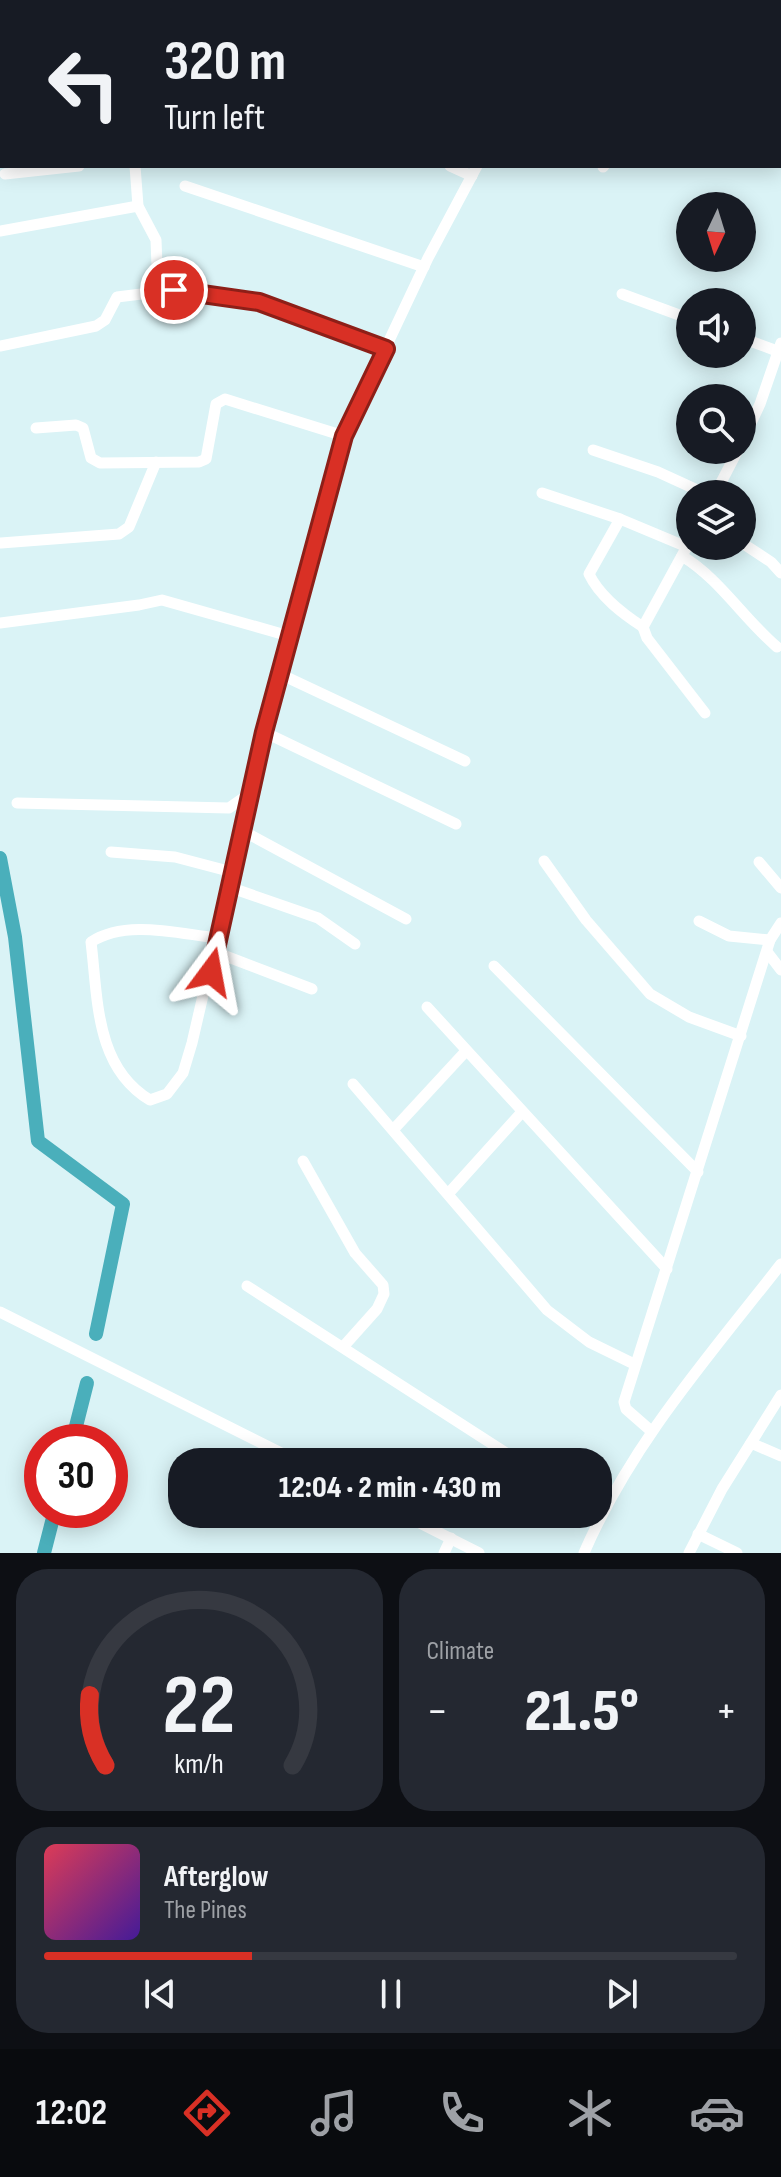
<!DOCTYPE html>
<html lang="en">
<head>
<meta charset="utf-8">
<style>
  :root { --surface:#171b24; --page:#242831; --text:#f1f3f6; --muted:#9ea1a6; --line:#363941; --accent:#d93025 }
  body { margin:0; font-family:"Sofia Sans Condensed",sans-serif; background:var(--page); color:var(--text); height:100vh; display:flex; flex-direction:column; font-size:30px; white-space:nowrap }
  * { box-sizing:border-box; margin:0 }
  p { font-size:26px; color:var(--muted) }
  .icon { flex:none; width:44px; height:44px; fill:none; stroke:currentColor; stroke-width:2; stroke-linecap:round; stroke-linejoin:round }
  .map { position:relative; height:1553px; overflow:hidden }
  .sheet { display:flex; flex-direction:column; gap:16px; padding:16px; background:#0d0f14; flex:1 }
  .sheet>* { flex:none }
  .banner { position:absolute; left:0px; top:0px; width:782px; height:168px; box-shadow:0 4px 20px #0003; background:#171b24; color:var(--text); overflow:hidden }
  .needle { width:52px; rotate:184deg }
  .buttons { position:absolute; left:676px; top:192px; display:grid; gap:16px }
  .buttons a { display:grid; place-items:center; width:80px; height:80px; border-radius:50%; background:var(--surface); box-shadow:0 4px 20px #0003; font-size:40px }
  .speed { position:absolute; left:24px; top:1424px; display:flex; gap:16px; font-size:40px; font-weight:700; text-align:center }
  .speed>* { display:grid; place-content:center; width:104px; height:104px; border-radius:50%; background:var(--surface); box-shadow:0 4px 20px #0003; line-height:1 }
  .speed .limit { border:12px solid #d22; background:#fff; color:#111 }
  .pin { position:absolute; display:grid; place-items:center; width:68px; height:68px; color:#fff; margin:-34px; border:4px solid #fff; border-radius:50%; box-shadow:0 2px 8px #0007 }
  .me { position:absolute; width:88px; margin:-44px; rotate:13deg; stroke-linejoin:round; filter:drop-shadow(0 0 6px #0008) }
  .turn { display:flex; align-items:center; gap:28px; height:168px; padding:0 32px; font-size:36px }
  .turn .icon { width:104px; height:104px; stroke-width:2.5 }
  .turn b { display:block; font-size:56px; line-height:68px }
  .big { font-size:60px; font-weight:800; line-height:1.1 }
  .sheet .card { flex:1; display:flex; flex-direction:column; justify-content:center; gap:12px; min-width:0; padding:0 28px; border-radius:32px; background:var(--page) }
  .sheet .dial { align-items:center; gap:0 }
  .dial svg { height:208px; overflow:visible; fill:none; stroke:var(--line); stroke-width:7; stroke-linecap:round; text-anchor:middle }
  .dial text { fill:var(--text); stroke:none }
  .song { display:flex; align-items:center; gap:24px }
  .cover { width:96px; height:96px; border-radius:12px; background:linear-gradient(135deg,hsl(350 70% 55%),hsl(260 70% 35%)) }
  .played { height:8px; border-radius:4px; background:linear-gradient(90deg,var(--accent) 30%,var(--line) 30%) }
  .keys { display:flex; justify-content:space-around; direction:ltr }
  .heat { display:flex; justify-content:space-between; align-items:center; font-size:44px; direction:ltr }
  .sheet .tiles { flex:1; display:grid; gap:16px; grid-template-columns:1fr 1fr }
  .card:last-child { grid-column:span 2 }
  .trip { position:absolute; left:168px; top:1448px; width:444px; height:80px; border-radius:32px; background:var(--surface); box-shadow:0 4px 20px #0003; font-weight:800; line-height:80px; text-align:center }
  .tabs { display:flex; height:128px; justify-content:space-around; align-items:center; background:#090b0e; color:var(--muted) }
  .tabs .icon { width:56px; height:56px }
  .tabs .current { color:var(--accent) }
  .tabs b { font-size:36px; color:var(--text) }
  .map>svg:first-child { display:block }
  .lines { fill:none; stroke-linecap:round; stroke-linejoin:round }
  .canal { stroke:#4aafbb; stroke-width:14 }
  .minor { stroke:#fff; stroke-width:11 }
  .route-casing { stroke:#8d1f18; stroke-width:20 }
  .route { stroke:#d93025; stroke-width:14 }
</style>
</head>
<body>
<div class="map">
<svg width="781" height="1553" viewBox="0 0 781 1553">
  <rect width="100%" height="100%" fill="#daf3f6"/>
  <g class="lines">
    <g class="canal">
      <polyline points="0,858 15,937 38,1141 123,1204 96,1334"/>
      <polyline points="72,1442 87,1383"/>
      <polyline points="44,1553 55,1510"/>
    </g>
    <g class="minor">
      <polyline points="224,0 228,2"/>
      <polyline points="405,0 408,2"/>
      <polyline points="601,0 603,2"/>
      <polyline points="420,2 421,0"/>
      <polyline points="491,2 492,0"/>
      <polyline points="567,2 568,0"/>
      <polyline points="0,38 2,38"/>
      <polyline points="135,166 138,206 156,240 158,292"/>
      <polyline points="450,166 472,176"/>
      <polyline points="603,167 604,166"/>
      <polyline points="5,174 79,166"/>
      <polyline points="185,186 424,267"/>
      <polyline points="0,231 138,206"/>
      <polyline points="622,294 690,319"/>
      <polyline points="742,338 777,351"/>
      <polyline points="0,346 96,326 105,320 117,297 174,290 259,302 386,349"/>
      <polyline points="36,428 76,425 83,428 91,458 100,463 199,462 206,459 216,404 225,399 344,436"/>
      <polyline points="742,442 760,404 781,343"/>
      <polyline points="593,450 658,472 706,494"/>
      <polyline points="542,493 620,519 687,547"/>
      <polyline points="715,494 738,450"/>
      <path d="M620,519L589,574C600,597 623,614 643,627"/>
      <polyline points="690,541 643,627 647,638 705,713"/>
      <polyline points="1,543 119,534 129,527 156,462"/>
      <polyline points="742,543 771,562 781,573"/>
      <path d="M682,556C720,579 743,618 777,647"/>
      <polyline points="0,623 139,605 162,600 289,636"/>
      <polyline points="282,675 465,761"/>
      <polyline points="264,732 456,824"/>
      <polyline points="17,803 229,808 249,794"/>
      <polyline points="241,830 406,919"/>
      <polyline points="111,852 175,857 232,872"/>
      <polyline points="544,861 586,920 650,994 689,1017 741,1036"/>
      <polyline points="759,862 781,888"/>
      <polyline points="229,887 318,918 355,944"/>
      <polyline points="699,921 729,936 770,940"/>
      <path d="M218,938C179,934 126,919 91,942C98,999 95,1067 150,1100L167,1094L183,1073L192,1043L264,732L344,436L428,258L477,166"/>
      <polyline points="215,952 312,989"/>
      <polyline points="768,953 781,970"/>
      <polyline points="494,966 698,1172"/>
      <polyline points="427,1007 667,1269"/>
      <polyline points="353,1084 547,1310 589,1342 634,1364"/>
      <polyline points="393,1130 466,1051"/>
      <polyline points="303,1161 355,1253 383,1285 384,1294 377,1309 343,1347"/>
      <polyline points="448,1194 522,1112"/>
      <polyline points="247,1286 520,1462"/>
      <polyline points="0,1312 299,1462"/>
      <polyline points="650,1430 626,1409 624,1402 770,940 781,923"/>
      <polyline points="751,1443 781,1456"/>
      <polyline points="402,1514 479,1553"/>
      <polyline points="698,1534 737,1553"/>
      <polyline points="444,1553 451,1538"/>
      <path d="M584,1553C631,1444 709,1356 781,1264"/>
      <polyline points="689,1553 722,1489 781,1395"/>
    </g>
  </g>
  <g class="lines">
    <g class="route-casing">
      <polyline id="route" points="174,290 259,302 386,349 344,436 264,732 211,972"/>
    </g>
    <use href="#route" class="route"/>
  </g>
</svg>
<div class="buttons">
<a><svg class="needle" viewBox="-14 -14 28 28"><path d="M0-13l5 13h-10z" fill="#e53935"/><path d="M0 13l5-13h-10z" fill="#9ea1a6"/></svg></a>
<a><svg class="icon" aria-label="sound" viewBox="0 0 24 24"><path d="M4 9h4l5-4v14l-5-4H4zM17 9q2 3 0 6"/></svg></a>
<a><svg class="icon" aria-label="search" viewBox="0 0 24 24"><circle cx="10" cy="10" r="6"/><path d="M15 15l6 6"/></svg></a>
<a><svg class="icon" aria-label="layers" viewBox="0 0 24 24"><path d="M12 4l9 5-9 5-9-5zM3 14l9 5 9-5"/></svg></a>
</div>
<div class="speed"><div class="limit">30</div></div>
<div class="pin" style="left:174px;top:290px;background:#d93025"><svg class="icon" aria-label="arrive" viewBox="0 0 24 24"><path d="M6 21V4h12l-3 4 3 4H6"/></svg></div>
<svg class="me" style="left:211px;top:972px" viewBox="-20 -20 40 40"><path d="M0-17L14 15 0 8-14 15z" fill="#d93025" stroke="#fff" stroke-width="4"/></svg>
<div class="trip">12:04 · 2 min · 430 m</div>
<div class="banner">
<div class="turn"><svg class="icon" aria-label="left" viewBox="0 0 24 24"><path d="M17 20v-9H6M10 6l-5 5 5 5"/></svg><div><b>320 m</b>Turn left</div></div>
</div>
</div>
<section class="sheet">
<div class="tiles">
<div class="card dial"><svg viewBox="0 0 100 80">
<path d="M14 69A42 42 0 1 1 86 69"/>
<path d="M14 69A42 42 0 0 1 8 42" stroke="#d93025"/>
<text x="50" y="56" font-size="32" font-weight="700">22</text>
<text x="50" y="72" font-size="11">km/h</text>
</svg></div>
<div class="card"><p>Climate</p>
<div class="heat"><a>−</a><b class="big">21.5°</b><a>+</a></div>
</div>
<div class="card">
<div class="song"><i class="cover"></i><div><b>Afterglow</b><p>The Pines</p></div></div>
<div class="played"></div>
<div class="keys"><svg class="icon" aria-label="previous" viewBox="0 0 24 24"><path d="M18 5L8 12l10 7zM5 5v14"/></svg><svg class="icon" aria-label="pause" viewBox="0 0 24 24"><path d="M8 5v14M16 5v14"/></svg><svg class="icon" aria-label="next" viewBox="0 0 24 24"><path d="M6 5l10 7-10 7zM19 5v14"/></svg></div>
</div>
</div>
</section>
<nav class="tabs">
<b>12:02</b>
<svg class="icon current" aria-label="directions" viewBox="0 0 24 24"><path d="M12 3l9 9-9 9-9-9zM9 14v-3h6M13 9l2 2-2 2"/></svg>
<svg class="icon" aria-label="music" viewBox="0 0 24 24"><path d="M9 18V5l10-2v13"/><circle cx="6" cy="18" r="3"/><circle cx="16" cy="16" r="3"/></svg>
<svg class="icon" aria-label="phone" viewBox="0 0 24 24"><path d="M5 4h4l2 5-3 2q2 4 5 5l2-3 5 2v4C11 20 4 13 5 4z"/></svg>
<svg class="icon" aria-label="climate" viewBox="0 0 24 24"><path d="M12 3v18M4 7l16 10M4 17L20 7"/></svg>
<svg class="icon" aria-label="car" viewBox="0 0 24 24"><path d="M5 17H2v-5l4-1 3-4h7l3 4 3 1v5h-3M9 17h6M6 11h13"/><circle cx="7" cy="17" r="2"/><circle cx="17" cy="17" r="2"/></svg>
</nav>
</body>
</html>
